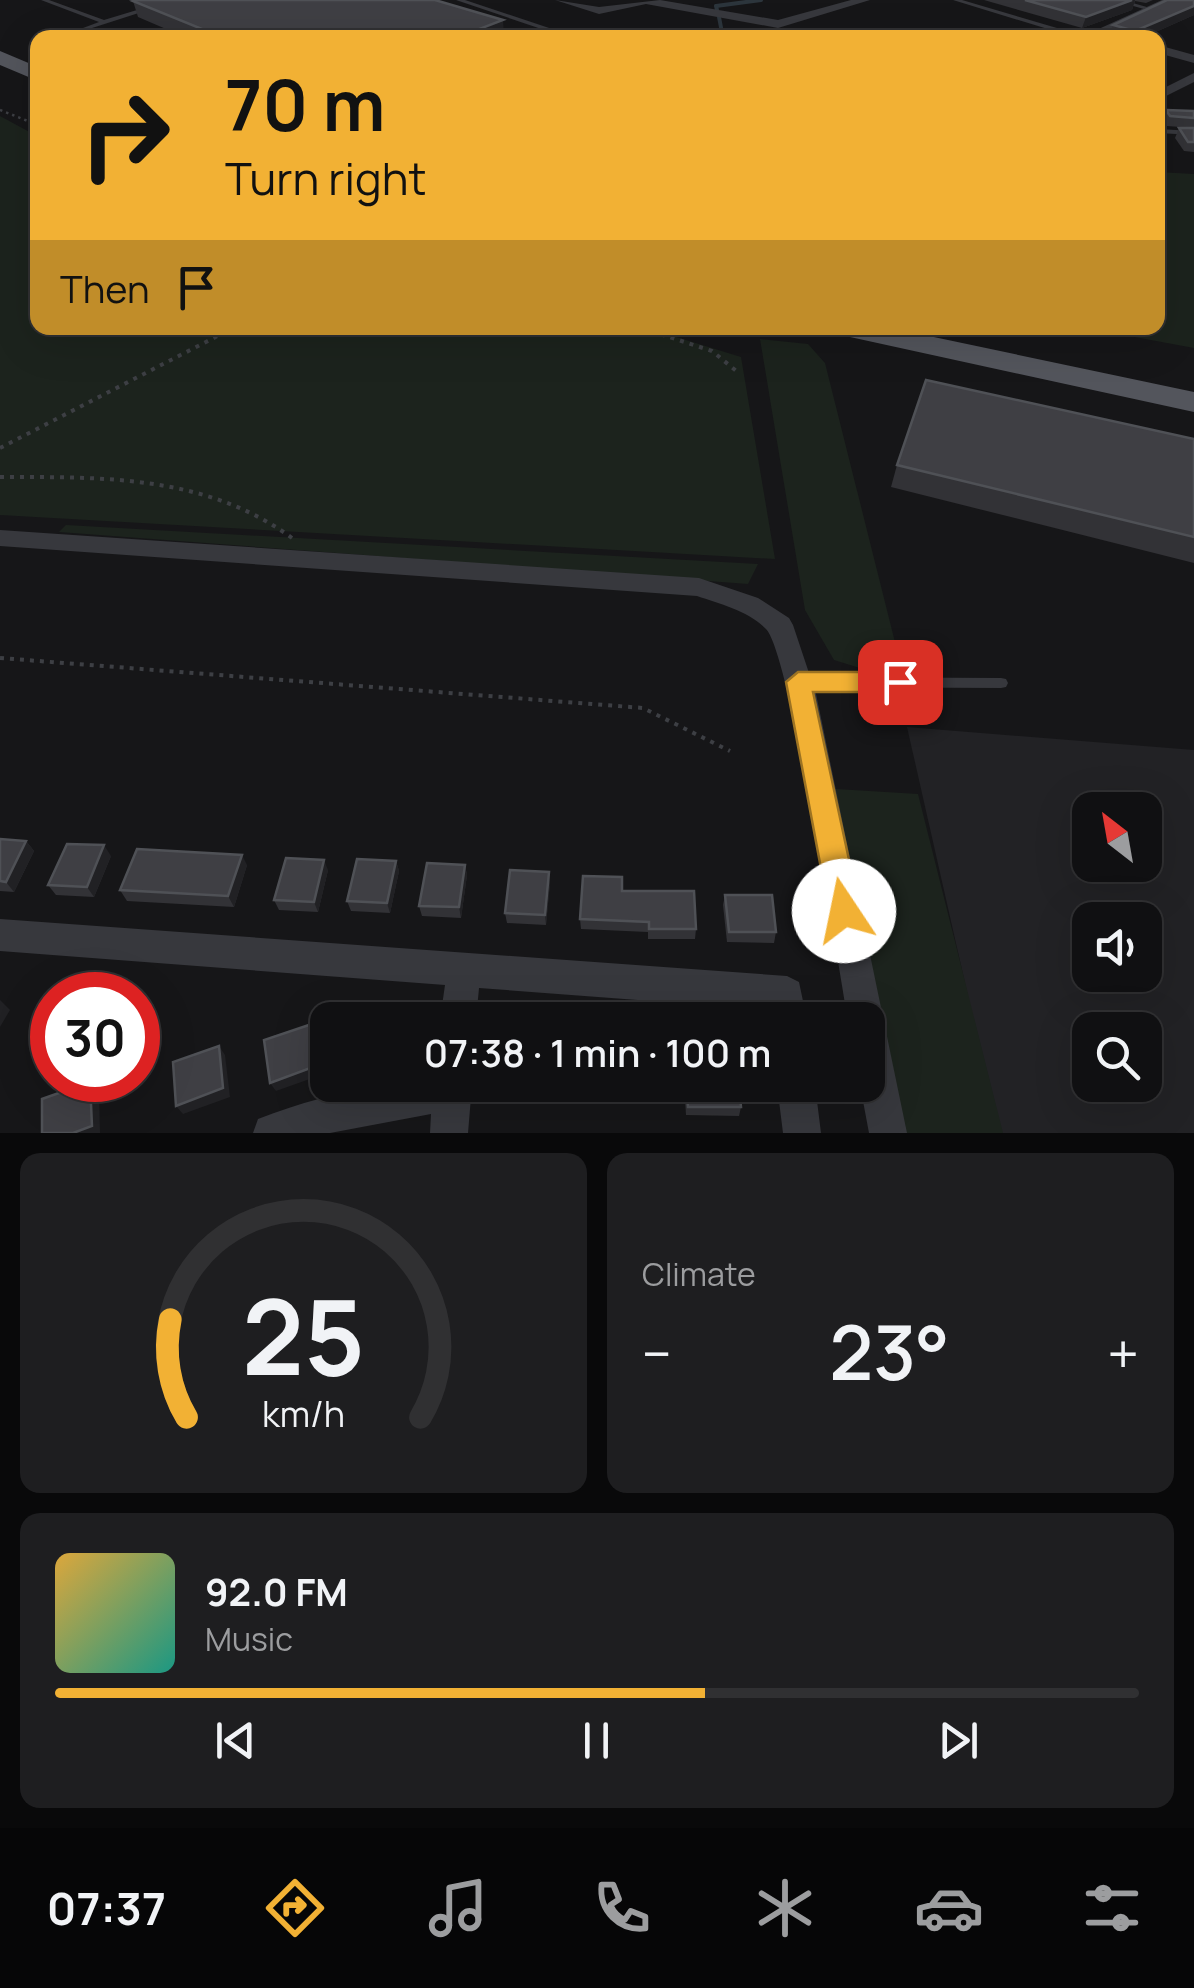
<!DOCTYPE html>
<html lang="en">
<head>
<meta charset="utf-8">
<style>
  :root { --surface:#101012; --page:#1e1e20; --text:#f1f3f6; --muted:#9c9d9f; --line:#303032; --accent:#f2b134 }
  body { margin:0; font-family:Manrope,sans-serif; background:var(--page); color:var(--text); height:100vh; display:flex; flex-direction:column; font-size:38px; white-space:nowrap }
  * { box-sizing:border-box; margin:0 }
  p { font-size:32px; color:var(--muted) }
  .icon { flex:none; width:55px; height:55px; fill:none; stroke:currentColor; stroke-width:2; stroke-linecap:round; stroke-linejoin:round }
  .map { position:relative; height:1133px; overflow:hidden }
  .drawer { display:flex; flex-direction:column; gap:20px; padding:20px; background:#09090a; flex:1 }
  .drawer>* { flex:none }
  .hud { position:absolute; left:30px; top:30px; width:1135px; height:305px; border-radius:20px; box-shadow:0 10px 40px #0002,0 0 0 2px var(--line); background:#f2b134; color:#111; overflow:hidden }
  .needle { width:65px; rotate:329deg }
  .controls { position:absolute; left:1072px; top:792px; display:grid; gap:20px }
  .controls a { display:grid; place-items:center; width:90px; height:90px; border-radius:20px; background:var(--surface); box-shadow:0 10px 40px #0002,0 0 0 2px var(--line); font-size:50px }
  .speed { position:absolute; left:30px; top:972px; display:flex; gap:20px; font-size:50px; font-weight:700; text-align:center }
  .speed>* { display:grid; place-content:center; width:130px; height:130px; border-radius:50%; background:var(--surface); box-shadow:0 10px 40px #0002,0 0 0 2px var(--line); line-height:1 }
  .speed .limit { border:15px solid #d22; background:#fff; color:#111 }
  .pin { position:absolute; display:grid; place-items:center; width:85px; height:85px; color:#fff; margin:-42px; border-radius:20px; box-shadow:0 5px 15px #0006 }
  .me { position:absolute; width:110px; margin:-55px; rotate:349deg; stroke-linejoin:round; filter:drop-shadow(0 0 8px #0008) }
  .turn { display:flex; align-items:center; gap:35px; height:210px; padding:0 30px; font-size:45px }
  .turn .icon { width:130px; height:130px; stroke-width:2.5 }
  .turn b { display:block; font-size:70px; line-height:85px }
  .then { display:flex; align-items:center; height:95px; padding:0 30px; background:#0003; gap:20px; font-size:38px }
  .big { font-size:75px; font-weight:600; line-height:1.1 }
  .drawer .tile { flex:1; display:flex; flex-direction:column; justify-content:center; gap:15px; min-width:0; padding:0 35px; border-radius:20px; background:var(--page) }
  .drawer .dial { align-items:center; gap:0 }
  .dial svg { height:260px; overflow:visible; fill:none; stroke:var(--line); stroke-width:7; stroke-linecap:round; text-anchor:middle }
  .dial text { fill:var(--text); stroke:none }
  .song { display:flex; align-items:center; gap:30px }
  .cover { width:120px; height:120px; border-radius:15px; background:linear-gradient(135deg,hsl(40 70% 55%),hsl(170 70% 35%)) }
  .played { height:10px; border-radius:5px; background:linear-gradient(90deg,var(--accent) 60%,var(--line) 60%) }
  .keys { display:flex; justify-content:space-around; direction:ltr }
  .heat { display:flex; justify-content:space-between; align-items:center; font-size:55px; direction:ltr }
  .drawer .tiles { flex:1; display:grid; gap:20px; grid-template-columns:1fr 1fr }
  .tile:last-child { grid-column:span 2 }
  .trip { position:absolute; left:310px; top:1002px; width:575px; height:100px; border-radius:20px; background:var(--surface); box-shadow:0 10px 40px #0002,0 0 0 2px var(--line); font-weight:600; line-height:100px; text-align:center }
  .menu { display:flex; height:160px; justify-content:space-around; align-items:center; background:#060607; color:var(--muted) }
  .menu .icon { width:70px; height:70px }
  .menu .on { color:var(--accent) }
  .menu b { font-size:45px; color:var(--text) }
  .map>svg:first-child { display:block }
  .built { fill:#222225; fill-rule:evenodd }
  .green { fill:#1c231d }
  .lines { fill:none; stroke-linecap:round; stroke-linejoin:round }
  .stream { stroke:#2c353c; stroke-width:4 }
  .path-far1 { stroke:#3d3f44; stroke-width:2.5; stroke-dasharray:2.5 4; stroke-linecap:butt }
  .path { stroke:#3d3f44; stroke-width:4; stroke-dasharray:4 6; stroke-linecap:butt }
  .lane { fill:#37383d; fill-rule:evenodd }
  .street { fill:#37383d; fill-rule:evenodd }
  .primary { fill:#53555c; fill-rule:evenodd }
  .wall { fill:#323236 }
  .shaded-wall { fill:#212124 }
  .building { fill:#3f3f44; stroke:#4f5156; stroke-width:2.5 }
  .route { fill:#f2b134; stroke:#9d7322; stroke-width:2.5 }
</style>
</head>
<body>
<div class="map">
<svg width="1194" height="1133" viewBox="0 0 1194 1133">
  <rect width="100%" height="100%" fill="#161618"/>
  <path class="built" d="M907,727L1194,750V1133H999ZM1090,810H1145V865H1090ZM1090,920H1145V975H1090ZM1090,1030H1145V1085H1090Z"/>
  <g class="green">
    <polygon points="0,116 37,136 38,328 647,328 741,357 775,559 0,515"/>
    <polygon points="1158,172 1194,174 1194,348 1086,328 1158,328"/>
    <polygon points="760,339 808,344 825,363 905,682 834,660 805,610"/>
    <polygon points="66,525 758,564 748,584 59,532"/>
    <polygon points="820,788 918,794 1003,1133 898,1133"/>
  </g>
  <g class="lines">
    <g class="stream">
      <polyline points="717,10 716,6 761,0"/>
      <polyline points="719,17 723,38"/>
    </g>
    <g class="path-far1">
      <polyline points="500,29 512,38"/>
      <polyline points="0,110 38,125"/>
    </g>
    <g class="path">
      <polyline points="642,328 712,351 740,374"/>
      <polyline points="0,448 233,328"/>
      <path d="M0,477C103,477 206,475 292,538"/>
      <polyline points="0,658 643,708 730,751"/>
    </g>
    <g class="lane">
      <polygon points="41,0 49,0 104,20 170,0 179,0 89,29 90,31 129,38 92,38 85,34 83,28 99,22"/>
      <polygon points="456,0 465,0 579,38 568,38"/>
      <polygon points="953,0 962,0 1074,33 1097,30 1100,32 1074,37"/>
      <polygon points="1112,0 1122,0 1154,9 1151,11"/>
      <polygon points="1158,129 1194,131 1194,135 1158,133"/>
      <polygon points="799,677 1001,678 1006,679 1008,683 1006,687 1001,688 799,687 794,686 792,682 794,678"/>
    </g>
    <g class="street">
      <polygon points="555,0 599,7 660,0 778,20 851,0 870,0 778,28 646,4 599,14"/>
      <polygon points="1162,0 1178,0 1096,38 1079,38"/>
      <polygon points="1158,45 1194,55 1194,63 1158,53"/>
      <polygon points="1194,73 1194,82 1158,100 1158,91"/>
      <path d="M0,530L699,578L758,598L789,618L793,625L816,694L907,1133H869L860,1085H868V1020H848C838,964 790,653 766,629C749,611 720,604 697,596L0,546Z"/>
      <polygon points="0,919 787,976 799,982 807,1020 771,1020 770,1010 479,988 476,1020 440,1020 445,985 0,951"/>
      <path d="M382,1085H472L468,1133H430L431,1114L330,1133H253L258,1119C299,1103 340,1092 382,1085Z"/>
      <polygon points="777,1085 815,1085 821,1133 783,1133"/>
    </g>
    <g class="primary">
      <polygon points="0,51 38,67 38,81 0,65"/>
      <polygon points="835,328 891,328 1194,392 1194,412 850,337"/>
    </g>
  </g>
  <g class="wall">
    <polygon points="984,0 1153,0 1146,3 1135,1 1132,10 1082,28"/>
    <polygon points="1194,0 1194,15 1142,38 1115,38 1109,36 1113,25"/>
    <polygon points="133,1 504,37 187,38 138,17"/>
    <polygon points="1166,110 1194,111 1194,128 1167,126 1162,119"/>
    <polygon points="1179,128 1194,128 1194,152 1184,151 1175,138"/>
    <polygon points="1194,439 1194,563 891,487 897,465"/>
    <polygon points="0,839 26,841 34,851 14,892 0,891"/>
    <polygon points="111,856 94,897 56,895 48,885"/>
    <polygon points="396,861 399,871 390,913 351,911 347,901"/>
    <polygon points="247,865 234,907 127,901 120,890"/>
    <polygon points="465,865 467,875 461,918 422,916 419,906"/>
    <polygon points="328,870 318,912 279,910 274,900"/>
    <polygon points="550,882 546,925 507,923 505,913"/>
    <polygon points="622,891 696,929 695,939 648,939 648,932 581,929 580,919"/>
    <polygon points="725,895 776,932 774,943 727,942 723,905"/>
    <polygon points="519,1085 572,1085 572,1092 520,1092"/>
    <polygon points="684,1085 739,1085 741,1107 739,1116 686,1115"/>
  </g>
  <g class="shaded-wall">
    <polygon points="1132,0 1135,0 1132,10 1082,28 1086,17"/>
    <polygon points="1194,6 1194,15 1142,38 1133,38 1135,31"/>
    <polygon points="503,20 504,37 502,38 456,38"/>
    <polygon points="261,31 262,38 241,38"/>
    <polygon points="26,841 34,851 14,892 6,882"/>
    <polygon points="104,845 111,856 94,897 87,887"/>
    <polygon points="242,855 247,865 234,907 228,896"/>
    <polygon points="324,860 328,870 318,912 314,902"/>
    <polygon points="396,861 399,871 390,913 387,903"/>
    <polygon points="465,865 467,875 461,918 459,907"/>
    <polygon points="549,872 550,882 546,925 545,915"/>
    <polygon points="0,1000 10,1010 0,1027"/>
    <polygon points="309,1025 314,1034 321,1075 276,1091 270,1083"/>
    <polygon points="219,1046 225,1055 230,1097 183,1114 176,1106"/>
    <polygon points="90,1082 99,1091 100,1133 73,1133"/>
  </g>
  <g class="building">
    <polygon points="137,0 435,0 503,20 456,38 278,38 261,31 241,38 224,38 133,1"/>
    <polygon points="1025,0 1132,0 1086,17"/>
    <polygon points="1167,0 1194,0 1194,6 1135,31 1113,25"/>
    <polygon points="1166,110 1194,111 1194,118 1170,116"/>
    <polygon points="1179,128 1194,128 1194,142 1188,142"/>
    <polygon points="926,380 1194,439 1194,537 897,465"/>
    <polygon points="0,839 26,841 6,882 0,881"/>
    <polygon points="67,844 104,845 87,887 48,885"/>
    <polygon points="137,849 242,855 228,896 120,890"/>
    <polygon points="286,858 324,860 314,902 274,900"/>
    <polygon points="357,859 396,861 387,903 347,901"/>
    <polygon points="427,863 465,865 459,907 419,906"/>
    <polygon points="510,870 549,872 545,915 505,913"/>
    <polygon points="583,876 622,877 622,891 694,891 696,929 649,929 649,922 580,919"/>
    <polygon points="725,895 772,895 776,932 729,932"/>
    <polygon points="309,1025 316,1066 270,1083 264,1040"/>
    <polygon points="219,1046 223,1088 176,1106 173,1062"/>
    <polygon points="90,1082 92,1126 73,1133 42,1133 42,1099"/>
    <polygon points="686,1085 739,1085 741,1107 688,1107"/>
  </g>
  <polygon class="route" points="798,672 900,672 912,682 900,692 813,692 860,911 855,921 844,926 834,921 829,911 786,682"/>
</svg>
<div class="controls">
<a><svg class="needle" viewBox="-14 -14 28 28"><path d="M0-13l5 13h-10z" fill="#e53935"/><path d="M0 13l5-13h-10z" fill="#9c9d9f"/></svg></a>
<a><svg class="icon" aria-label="sound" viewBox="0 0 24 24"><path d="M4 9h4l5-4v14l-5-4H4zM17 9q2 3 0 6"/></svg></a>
<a><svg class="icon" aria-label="search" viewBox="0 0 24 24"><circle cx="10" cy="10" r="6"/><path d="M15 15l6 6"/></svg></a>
</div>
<div class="speed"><div class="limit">30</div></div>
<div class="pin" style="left:900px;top:682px;background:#d93025"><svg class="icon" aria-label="arrive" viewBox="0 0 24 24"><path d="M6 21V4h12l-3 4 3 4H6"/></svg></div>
<svg class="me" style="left:844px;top:911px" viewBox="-20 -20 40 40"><circle r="19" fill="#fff"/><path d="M0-13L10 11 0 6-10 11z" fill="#f2b134"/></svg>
<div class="trip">07:38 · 1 min · 100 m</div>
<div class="hud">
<div class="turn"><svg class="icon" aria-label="right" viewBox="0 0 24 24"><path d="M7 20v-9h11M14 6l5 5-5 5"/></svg><div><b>70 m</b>Turn right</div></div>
<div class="then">Then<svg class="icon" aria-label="arrive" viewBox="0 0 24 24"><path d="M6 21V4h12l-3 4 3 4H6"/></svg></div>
</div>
</div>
<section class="drawer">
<div class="tiles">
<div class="tile dial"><svg viewBox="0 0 100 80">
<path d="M14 69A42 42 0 1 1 86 69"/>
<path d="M14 69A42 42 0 0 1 9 39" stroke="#f2b134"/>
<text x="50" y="56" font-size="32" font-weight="700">25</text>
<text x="50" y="72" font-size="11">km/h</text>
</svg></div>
<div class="tile"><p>Climate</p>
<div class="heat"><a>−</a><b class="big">23°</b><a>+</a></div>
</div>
<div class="tile">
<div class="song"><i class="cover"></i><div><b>92.0 FM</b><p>Music</p></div></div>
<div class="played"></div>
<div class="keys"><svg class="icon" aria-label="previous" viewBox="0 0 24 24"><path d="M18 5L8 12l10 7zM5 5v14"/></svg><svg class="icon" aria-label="pause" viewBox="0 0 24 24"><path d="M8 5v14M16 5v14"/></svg><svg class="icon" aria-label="next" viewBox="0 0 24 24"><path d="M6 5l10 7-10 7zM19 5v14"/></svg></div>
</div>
</div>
</section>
<nav class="menu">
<b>07:37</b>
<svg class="icon on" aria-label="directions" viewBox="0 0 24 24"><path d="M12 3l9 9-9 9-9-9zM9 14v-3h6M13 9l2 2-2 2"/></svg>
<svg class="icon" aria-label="music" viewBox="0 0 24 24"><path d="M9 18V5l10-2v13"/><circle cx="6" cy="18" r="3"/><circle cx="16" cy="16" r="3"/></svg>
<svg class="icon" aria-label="phone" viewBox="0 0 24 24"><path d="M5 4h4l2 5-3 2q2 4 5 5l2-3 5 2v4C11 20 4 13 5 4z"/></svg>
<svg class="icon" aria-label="climate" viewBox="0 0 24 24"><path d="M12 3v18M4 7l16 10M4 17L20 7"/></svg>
<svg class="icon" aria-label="car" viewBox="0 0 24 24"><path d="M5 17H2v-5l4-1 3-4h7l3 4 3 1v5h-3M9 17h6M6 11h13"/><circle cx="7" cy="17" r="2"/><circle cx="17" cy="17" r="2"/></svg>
<svg class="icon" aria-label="filters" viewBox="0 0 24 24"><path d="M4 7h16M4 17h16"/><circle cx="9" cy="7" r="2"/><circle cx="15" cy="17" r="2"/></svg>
</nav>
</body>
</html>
